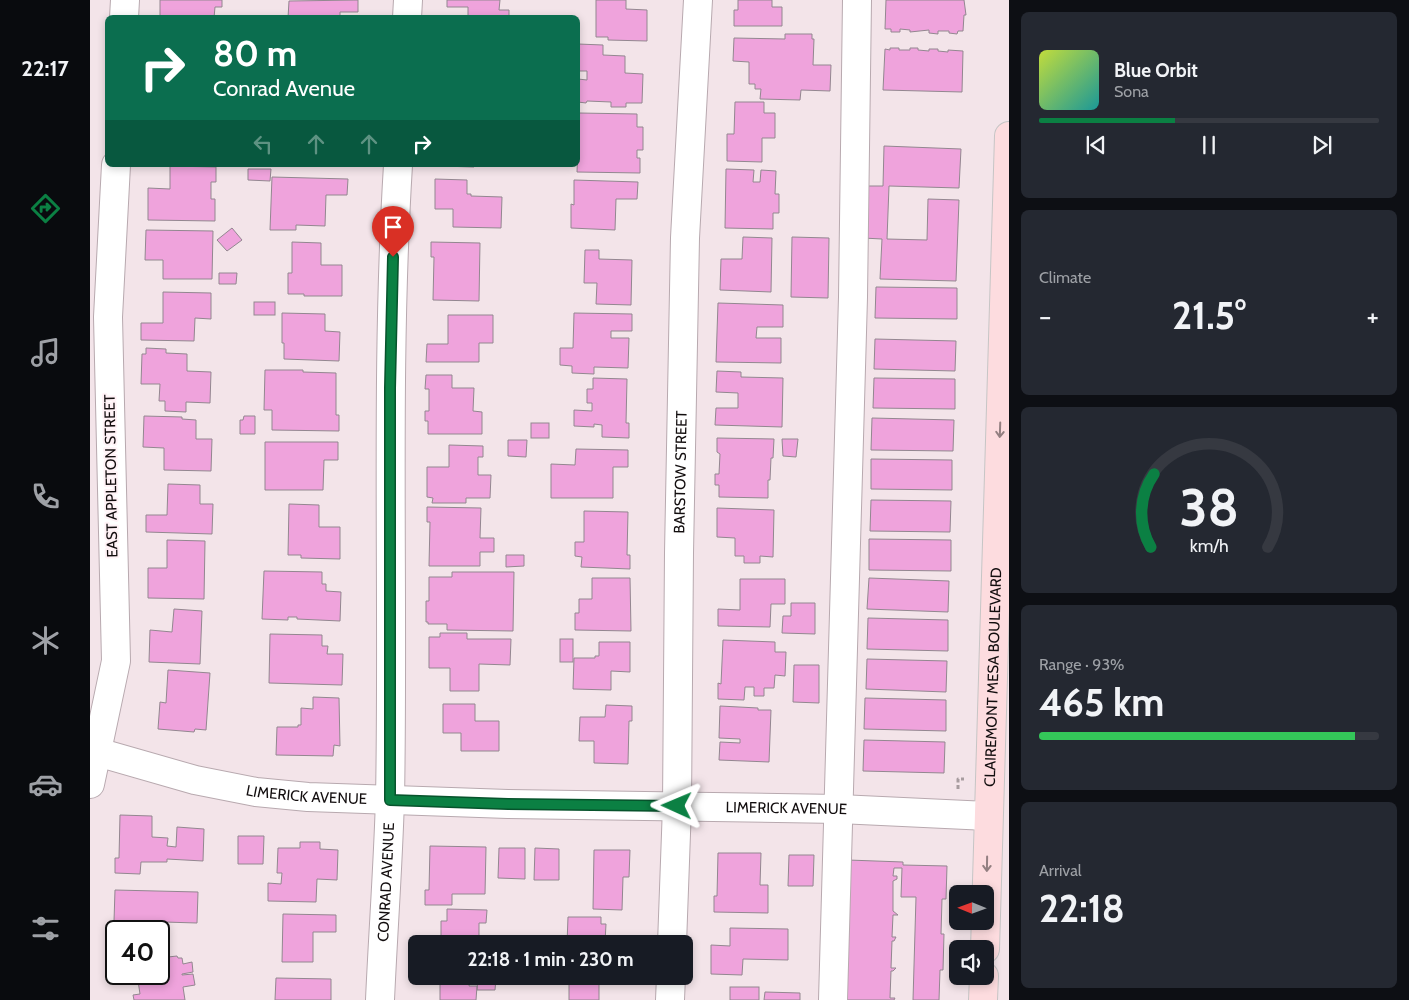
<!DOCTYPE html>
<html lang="en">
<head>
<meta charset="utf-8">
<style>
  :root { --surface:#171b24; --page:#242831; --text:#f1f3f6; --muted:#9ea1a6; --line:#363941; --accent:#0b8043 }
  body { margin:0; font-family:Cabin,sans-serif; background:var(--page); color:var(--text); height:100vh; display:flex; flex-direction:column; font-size:19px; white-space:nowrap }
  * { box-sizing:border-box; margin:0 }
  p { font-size:16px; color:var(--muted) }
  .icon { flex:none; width:28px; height:28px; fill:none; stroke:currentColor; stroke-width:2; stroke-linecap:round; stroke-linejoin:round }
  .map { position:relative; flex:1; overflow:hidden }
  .panel { display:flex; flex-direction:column; gap:12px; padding:12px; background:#0d0f14; width:400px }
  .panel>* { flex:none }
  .top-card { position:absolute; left:15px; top:15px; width:475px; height:152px; border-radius:8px; box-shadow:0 2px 8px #0003; background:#0b6e4f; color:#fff; overflow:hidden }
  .needle { width:32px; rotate:271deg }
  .controls { position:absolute; left:859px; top:885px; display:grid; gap:10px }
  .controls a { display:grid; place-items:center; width:45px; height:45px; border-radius:8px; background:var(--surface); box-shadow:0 2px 8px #0003; font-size:25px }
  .speed { position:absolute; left:15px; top:920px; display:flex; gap:10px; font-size:25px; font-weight:700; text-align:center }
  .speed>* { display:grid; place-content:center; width:65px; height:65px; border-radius:50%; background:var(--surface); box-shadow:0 2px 8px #0003; line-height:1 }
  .speed .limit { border:2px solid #111; border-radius:8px; background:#fff; color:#111 }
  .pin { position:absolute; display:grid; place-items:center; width:42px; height:42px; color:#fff; margin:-51px -21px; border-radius:50% 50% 50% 0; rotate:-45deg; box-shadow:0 0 5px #0007 }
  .pin .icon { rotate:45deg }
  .me { position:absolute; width:55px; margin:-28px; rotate:271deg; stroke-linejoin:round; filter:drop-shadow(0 0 4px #0008) }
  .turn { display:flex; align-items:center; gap:18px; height:105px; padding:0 25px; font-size:22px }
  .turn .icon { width:65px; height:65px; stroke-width:2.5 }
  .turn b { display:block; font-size:35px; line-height:42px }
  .lanes { display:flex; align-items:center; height:48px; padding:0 25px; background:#0003; justify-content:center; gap:25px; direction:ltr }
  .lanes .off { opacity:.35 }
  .big { font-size:38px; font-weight:700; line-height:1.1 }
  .panel .widget { flex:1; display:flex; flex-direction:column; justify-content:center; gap:8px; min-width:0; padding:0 18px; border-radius:8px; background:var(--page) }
  .panel .dial { align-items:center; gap:0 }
  .dial svg { height:130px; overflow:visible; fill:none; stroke:var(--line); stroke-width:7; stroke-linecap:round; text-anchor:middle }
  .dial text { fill:var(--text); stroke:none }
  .song { display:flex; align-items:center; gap:15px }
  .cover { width:60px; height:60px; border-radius:8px; background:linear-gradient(135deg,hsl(70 70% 55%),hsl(180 70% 35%)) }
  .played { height:5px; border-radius:2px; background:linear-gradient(90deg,var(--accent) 40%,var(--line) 40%) }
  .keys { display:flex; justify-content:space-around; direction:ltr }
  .heat { display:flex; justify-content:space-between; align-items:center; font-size:28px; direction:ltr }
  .charge { height:8px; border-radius:4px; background:linear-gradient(90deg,#34c759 93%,var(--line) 0) }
  .trip { position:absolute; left:318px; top:935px; width:285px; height:50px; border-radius:8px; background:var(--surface); box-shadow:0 2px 8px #0003; font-weight:700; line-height:50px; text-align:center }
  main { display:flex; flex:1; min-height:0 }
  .tab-bar { display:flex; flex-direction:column; width:90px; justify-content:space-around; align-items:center; background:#090b0e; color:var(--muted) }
  .tab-bar .icon { width:35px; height:35px }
  .tab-bar .selected { color:var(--accent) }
  .tab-bar b { font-size:22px; color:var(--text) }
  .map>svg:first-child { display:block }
  .building { fill:#efa3dc; stroke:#938790 }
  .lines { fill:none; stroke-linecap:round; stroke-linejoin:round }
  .minor-casing { stroke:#b8a9af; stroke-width:30 }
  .major-casing { stroke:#c6c5c5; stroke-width:30 }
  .path { stroke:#a79c9f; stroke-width:3; stroke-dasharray:4 2.5; stroke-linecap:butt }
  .minor { stroke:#fff; stroke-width:28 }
  .major { stroke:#fddcdf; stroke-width:28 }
  .oneway { stroke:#937f81 }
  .route-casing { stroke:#07532c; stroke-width:12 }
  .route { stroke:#0b8043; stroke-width:9 }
  .labels { text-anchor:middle; stroke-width:4; stroke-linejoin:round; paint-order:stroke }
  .street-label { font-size:15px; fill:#120d0e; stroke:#fff2f6 }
</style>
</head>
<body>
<main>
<nav class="tab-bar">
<b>22:17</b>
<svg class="icon selected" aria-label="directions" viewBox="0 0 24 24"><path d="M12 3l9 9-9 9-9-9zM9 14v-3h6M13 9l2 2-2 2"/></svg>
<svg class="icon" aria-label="music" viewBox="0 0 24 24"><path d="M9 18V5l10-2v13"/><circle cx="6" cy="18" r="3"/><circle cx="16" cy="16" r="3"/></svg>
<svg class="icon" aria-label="phone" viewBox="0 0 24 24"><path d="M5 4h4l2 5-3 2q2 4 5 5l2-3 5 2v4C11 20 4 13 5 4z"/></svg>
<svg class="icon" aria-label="climate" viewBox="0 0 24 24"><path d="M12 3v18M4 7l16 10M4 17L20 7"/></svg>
<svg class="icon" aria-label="car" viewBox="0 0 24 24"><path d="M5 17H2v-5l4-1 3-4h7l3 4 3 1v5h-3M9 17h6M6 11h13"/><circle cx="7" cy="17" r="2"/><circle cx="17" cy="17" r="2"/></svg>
<svg class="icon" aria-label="filters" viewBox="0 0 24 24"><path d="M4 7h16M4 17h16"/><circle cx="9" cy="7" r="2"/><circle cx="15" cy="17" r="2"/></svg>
</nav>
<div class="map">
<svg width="919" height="1000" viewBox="0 0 919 1000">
  <rect width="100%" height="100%" fill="#f3e4e9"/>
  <g class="building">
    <polygon points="70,0 132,0 132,7 125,7 124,18 70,18"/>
    <polygon points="268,0 268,12 250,12 250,18 198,18 199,1"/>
    <polygon points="357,0 410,0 409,10 419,10 419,18 378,18 378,7 357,7"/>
    <polygon points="506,0 536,0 536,9 557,10 557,41 518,40 518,37 506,37"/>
    <polygon points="648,0 682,0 682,7 692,7 692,26 644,26 644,10 648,10"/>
    <polygon points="796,0 874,0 876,15 874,15 873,31 868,31 867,34 859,33 859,31 848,31 848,34 839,33 839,30 820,32 820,30 810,29 810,32 801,32 801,29 795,29"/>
    <polygon points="695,34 722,34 722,39 724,39 723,65 741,65 740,91 711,90 710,100 670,99 671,89 665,89 665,84 659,84 659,62 643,61 644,38 695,39"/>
    <polygon points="488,44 513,45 513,55 535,56 535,73 553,74 552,103 536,103 536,107 521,107 521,102 497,101 496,103 488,102 488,79 497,80 497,71 488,71"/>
    <polygon points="800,48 809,48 809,50 820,50 820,48 828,48 828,50 839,51 839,49 848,49 848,51 858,52 858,50 873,51 872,92 793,90 795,49 800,50"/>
    <polygon points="645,102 674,102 674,113 685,113 685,138 672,138 672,162 637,161 637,134 644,134"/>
    <polygon points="489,113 547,114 547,127 553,127 553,150 547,150 547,158 550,158 550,173 487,172"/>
    <polygon points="794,146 871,149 869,188 799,186 797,239 837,240 838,199 869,200 866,281 790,279 792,239 773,238 775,186 793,186"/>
    <polygon points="351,165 384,165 384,167 351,166"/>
    <polygon points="80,166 126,167 126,182 121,182 121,199 125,199 125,221 58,220 58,188 80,189"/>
    <polygon points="158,169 181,169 180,181 158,180"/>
    <polygon points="636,169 664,170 663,182 670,182 671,170 686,171 685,194 689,194 689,213 683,213 683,229 635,228"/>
    <polygon points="182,177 258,179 257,195 236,195 235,226 206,225 206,230 180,230"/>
    <polygon points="345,179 377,180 377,194 381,194 381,196 412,197 411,228 363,227 363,209 345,209"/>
    <polygon points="484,180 548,182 547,199 526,199 525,230 481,228 481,204 484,205"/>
    <polygon points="142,228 152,240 137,251 127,240"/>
    <polygon points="56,230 123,231 122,279 73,279 73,260 55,260"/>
    <polygon points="653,237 682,238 681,292 630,290 631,259 652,259"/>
    <polygon points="702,237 739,238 738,298 701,297"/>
    <polygon points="202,242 231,243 231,265 252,265 252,296 214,296 214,294 198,294 198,273 202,273"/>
    <polygon points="341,242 390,243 389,301 343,300 344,257 341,257"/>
    <polygon points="495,250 509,250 509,259 542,260 541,305 506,304 507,283 494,283"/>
    <polygon points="129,273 147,273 146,284 129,284"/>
    <polygon points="786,287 867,288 867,319 785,318"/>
    <polygon points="73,292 121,293 121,319 105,318 104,341 51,340 51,323 73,323"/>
    <rect x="164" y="302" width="21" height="13"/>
    <polygon points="628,303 693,305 693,327 667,327 666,338 691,338 691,363 626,362"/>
    <polygon points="192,313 235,314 235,331 250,332 249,361 194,359 194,343 192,343"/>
    <polygon points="484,313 542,314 542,331 521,331 521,338 539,338 538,368 504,367 504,374 482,373 482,366 470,365 470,348 483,348"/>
    <polygon points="358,315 403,315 403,343 389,343 389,362 336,362 337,344 358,344"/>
    <polygon points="785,339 866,341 865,371 784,369"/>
    <polygon points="56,348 76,349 76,353 97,354 97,371 121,372 120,403 96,402 96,412 75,411 75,401 69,401 70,384 51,384 52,354 56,354"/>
    <polygon points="175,370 213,370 213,372 246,373 246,415 249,415 249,431 182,430 182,410 174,410"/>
    <polygon points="627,371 651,372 651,377 693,378 692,427 625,425 626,408 648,408 648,393 626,392"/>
    <polygon points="336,375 362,375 362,388 384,388 383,411 392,412 392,434 338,434 338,421 335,421 335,411 339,411 339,389 335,389"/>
    <polygon points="503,378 537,379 536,423 539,423 539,438 512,437 512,425 504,424 504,427 484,426 484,410 502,411 502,403 497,403 497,389 503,389"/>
    <polygon points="784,378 865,379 865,409 783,408"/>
    <polygon points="54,416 92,417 92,419 106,420 106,439 122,439 121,471 74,470 74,448 53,447"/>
    <polygon points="154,416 165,416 165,434 150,434 150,420 153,420"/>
    <polygon points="782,418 864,420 863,451 781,450"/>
    <rect x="441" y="423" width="18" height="15"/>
    <polygon points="627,438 684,439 683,458 681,458 680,480 678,480 678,498 629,497 629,485 625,485 625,474 629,474 630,454 627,452"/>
    <polygon points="692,439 708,439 706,457 693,456"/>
    <polygon points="418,440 437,440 436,457 418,456"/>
    <polygon points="175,442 248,442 248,460 234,460 233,490 175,490"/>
    <polygon points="359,445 393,446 393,457 388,457 388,475 401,475 400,498 376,498 376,503 342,503 343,498 337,497 337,467 359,467"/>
    <polygon points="486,449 538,450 538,467 523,467 523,498 461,498 461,464 485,465"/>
    <polygon points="781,459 862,460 862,490 781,489"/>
    <polygon points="78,484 110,485 110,504 123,504 122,534 56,532 56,515 77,515"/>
    <polygon points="781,500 861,501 860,532 780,531"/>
    <polygon points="199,504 229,505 229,527 250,527 250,559 211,558 211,555 198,555"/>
    <polygon points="337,507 391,508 390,538 404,538 404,552 390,552 390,566 339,566 340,522 337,522"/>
    <polygon points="627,508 684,510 683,557 670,556 670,563 654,563 654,556 645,556 645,538 627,537"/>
    <polygon points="494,511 538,512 537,555 540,555 540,569 491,567 492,557 485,556 485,542 494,542"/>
    <polygon points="779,539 861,540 861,571 779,570"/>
    <polygon points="77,540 115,541 114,599 58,598 58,568 77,568"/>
    <polygon points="416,555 434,555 434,566 416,567"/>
    <polygon points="174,571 232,572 232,584 236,584 236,591 251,592 250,621 207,619 207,617 198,617 198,620 172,619"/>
    <polygon points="362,572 424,572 423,631 357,630 357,624 338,624 338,622 336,622 336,601 339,601 339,577 362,577"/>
    <polygon points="502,578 540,578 541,631 485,630 485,613 489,613 489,599 502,599"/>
    <polygon points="779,578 859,581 858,612 777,609"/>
    <polygon points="650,579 695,579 695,604 681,604 680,627 628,626 628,609 650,610"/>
    <polygon points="701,603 725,603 725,634 692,633 693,616 701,616"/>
    <polygon points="84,609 112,611 110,664 59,662 60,630 82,632"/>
    <polygon points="778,618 858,620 858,651 777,649"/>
    <polygon points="350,633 377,633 377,639 421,639 420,665 389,664 389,691 360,691 360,668 339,668 339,637 350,637"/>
    <polygon points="180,634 232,635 232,646 238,646 237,654 253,654 252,685 179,683"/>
    <rect x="470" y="639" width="13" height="23"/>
    <polygon points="633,640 685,642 685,652 696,652 695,676 685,675 684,688 674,688 674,696 664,696 664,687 655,687 654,700 628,699 628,683 631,684"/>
    <polygon points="509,642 540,642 540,672 521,671 521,690 483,689 484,658 505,658 505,656 509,656"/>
    <polygon points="777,659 857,661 856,692 776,689"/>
    <polygon points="704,665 729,665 729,703 703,702"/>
    <polygon points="78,670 120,673 116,730 105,729 104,732 68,729 70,702 76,703"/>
    <polygon points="223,697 249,698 250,746 244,745 243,756 186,755 187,727 208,727 208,725 211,725 211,708 223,709"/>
    <polygon points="775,698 856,700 856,731 774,729"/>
    <polygon points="353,704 385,704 385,721 409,721 409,751 371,751 371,733 353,733"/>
    <polygon points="516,705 542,706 542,721 539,721 538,764 504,763 504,741 489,741 490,717 515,717"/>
    <polygon points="630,706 668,708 668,710 681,710 679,762 629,760 630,742 650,743 650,739 629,738"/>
    <polygon points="774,740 855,742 854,773 773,771"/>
    <polygon points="30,815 62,816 62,837 78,838 77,846 86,847 87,827 114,829 113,861 77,859 77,862 51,862 50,874 25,873 25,858 29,858"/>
    <polygon points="148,836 174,836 173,864 148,864"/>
    <polygon points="210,842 230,842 230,849 248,850 247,880 227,879 226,902 178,901 178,883 191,884 192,873 187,873 188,848 210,848"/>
    <polygon points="340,846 396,847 395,894 362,894 362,905 335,905 335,890 339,890"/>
    <polygon points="409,848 435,848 435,879 408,878"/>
    <polygon points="445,848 469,849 469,880 444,880"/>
    <polygon points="504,850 540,850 539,877 533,877 532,910 503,909"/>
    <polygon points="628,853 671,853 670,885 678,885 678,913 624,912 624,896 627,896"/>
    <polygon points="699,855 724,855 723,886 698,886"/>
    <polygon points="758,860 813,862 813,865 857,866 856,899 852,899 851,934 854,934 853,970 850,970 849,1000 823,1000 826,897 811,897 812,868 804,868 803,876 807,876 807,879 803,881 803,911 808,915 803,915 802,937 806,937 804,941 802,941 801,968 806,968 803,971 801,971 800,998 805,998 804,1000 755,1000"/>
    <polygon points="25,890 108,892 107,923 74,922 74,944 69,944 69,931 45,931 46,921 24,921"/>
    <polygon points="357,909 397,910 396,923 389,923 389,944 332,944 332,937 351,938 351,921 357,921"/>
    <polygon points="193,914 246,915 246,932 223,932 223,962 192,962"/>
    <polygon points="478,917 511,917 511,924 516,924 515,942 533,944 477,944"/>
    <polygon points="640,928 698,929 698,960 653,959 652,975 621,974 621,945 640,946"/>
    <polygon points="87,956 88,958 92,958 93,964 102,962 103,972 92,974 92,975 103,974 105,985 93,987 95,1000 44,1000 43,995 50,994 47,974 69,974 69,958"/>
    <polygon points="186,978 241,979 241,1000 185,1000"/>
    <polygon points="388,978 406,978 405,990 387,990"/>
    <polygon points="350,979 380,980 379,986 387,986 386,1000 350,1000"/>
    <rect x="479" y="983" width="30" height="17"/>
    <rect x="640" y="987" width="29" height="13"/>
    <polygon points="675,992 710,993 710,1000 674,1000"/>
  </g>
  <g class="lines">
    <g class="minor-casing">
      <g id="minor">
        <polyline points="34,18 35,0"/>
        <polyline points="317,18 318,0"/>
        <path id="s1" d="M0,750L105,780L166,792L218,797L418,804L749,809L898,816"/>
        <polyline points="0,784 26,661 18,317 26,165"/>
        <path id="s2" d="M582,944L587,806L589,553L595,238L608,0"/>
        <path id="s3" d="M290,1000C293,933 298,866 300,799C304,587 295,376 308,165"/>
        <polyline points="580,1000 581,976"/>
        <polyline points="743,1000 763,297 767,0"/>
      </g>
    </g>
    <g class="major-casing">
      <g id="major">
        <path id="s4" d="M895,949L919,136"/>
        <polyline points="893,1000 894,976"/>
      </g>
    </g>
    <polyline class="path" points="868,789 868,779 874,779"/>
    <use href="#minor" class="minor"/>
    <use href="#major" class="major"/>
  </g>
  <defs><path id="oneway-shaft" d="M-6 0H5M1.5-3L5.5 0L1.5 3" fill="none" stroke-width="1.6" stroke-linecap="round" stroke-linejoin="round" transform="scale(1.25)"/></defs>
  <g class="oneway">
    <use href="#oneway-shaft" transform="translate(910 430) rotate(92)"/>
    <use href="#oneway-shaft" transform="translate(897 864) rotate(91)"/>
  </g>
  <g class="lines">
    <g class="route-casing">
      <polyline id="route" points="303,257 300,388 300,800 418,804 587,806"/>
    </g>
    <use href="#route" class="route"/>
  </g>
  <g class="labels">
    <g class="street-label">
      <text dy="5" stroke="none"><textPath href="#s2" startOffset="472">BARSTOW STREET</textPath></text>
      <text transform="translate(21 476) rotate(-91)" y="5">EAST APPLETON STREET</text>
      <text dy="5" stroke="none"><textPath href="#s4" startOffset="272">CLAIREMONT MESA BOULEVARD</textPath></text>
      <text dy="5" stroke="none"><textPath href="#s1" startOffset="222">LIMERICK AVENUE</textPath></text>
      <text dy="5" stroke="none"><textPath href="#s1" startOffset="702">LIMERICK AVENUE</textPath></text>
      <text dy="5" stroke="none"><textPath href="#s3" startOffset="118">CONRAD AVENUE</textPath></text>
    </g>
  </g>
</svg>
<div class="controls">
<a><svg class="needle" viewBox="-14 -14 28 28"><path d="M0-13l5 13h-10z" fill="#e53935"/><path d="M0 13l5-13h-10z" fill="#9ea1a6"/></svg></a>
<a><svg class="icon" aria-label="sound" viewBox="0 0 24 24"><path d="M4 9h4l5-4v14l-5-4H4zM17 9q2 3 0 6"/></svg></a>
</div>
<div class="speed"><div class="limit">40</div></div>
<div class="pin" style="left:303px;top:257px;background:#d93025"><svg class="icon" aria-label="arrive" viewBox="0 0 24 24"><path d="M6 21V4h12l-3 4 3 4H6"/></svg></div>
<svg class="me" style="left:587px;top:806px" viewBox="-20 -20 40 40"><path d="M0-17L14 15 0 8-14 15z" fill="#0b8043" stroke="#fff" stroke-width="4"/></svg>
<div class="trip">22:18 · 1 min · 230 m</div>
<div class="top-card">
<div class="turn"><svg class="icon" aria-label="right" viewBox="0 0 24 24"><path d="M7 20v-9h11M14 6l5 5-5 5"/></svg><div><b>80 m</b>Conrad Avenue</div></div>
<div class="lanes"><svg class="icon off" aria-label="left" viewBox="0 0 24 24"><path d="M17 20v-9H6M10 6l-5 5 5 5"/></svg><svg class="icon off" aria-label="ahead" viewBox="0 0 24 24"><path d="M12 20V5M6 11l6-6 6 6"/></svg><svg class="icon off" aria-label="ahead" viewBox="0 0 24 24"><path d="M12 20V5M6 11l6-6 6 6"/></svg><svg class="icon" aria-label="right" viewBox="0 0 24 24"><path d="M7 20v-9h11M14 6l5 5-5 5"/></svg></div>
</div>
</div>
<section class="panel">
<div class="widget">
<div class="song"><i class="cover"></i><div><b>Blue Orbit</b><p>Sona</p></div></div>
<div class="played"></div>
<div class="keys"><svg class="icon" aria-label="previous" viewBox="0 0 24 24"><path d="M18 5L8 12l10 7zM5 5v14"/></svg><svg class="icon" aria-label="pause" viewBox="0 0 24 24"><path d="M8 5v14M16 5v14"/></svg><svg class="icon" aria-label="next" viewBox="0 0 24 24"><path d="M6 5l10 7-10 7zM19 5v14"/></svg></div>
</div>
<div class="widget"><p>Climate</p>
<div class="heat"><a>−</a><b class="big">21.5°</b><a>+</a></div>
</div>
<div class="widget dial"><svg viewBox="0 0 100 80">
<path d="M14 69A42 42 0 1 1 86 69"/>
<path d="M14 69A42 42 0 0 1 16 24" stroke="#0b8043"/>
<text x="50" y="56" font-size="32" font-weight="700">38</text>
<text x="50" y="72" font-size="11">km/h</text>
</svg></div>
<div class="widget"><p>Range · 93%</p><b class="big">465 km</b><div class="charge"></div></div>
<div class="widget"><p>Arrival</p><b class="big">22:18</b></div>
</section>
</main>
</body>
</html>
